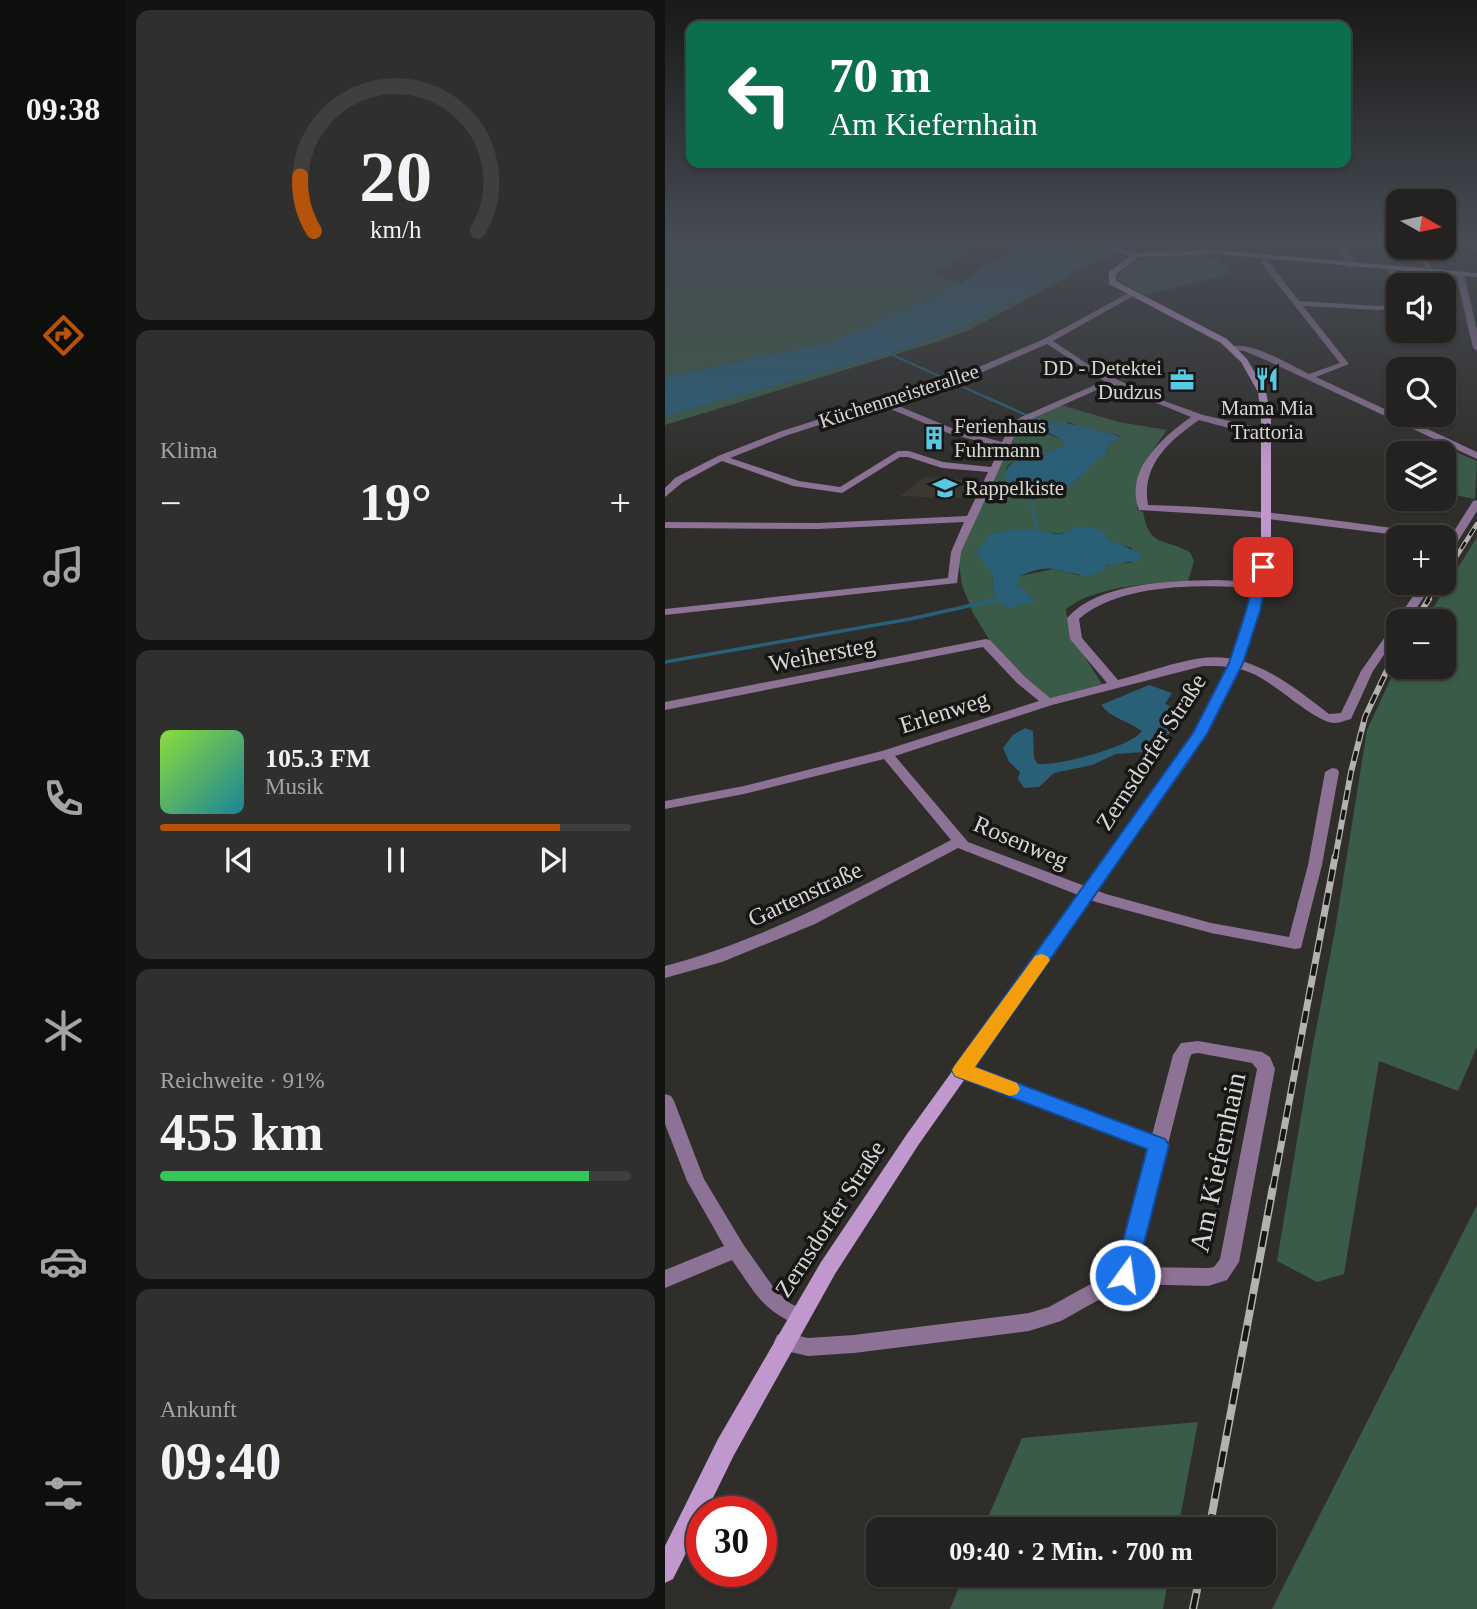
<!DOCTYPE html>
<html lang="de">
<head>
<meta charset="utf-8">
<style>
  :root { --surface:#232220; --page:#2f2f2d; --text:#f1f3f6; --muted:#a3a4a5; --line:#403f3e; --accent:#b45309 }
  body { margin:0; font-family:Georgia,serif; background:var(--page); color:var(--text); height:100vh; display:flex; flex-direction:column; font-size:26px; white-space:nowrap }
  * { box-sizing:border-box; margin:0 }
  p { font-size:23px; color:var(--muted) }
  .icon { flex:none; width:38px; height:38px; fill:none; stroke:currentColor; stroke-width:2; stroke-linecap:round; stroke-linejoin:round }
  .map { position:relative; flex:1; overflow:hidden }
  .details { display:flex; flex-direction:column; gap:10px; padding:10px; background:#131312; width:539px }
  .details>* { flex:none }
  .top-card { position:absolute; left:21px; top:21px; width:665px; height:147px; border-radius:14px; box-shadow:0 2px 5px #0004,0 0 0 2px var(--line); background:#0b6e4f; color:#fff; overflow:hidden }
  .needle { width:46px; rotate:99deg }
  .controls { position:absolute; left:721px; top:189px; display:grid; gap:14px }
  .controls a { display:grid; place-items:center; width:70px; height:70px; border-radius:14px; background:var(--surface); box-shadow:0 2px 5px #0004,0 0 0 2px var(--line); font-size:35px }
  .speed { position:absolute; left:21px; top:1496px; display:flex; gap:14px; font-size:35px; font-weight:700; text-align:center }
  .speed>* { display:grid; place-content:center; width:91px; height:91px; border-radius:50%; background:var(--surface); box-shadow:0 2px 5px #0004,0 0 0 2px var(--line); line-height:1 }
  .speed .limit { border:10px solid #d22; background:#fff; color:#111 }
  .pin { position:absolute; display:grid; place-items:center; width:60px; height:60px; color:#fff; margin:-30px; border-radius:14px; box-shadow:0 4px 10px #0006 }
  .me { position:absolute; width:77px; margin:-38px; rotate:14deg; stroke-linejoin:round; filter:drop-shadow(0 0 5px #0008) }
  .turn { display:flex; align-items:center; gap:24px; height:147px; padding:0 28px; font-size:32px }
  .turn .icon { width:91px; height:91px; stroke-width:2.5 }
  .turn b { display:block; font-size:49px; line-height:60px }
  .big { font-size:52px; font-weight:800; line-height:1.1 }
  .details .card { flex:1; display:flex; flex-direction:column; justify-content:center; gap:10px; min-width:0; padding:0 24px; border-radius:14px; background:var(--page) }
  .details .dial { align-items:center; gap:0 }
  .dial svg { height:182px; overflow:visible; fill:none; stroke:var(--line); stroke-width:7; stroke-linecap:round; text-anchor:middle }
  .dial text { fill:var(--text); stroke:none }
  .song { display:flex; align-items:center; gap:21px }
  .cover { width:84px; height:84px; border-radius:10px; background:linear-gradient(135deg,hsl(90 70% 55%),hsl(190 70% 35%)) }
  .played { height:7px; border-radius:4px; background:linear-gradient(90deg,var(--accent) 85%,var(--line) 85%) }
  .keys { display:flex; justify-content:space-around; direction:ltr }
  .heat { display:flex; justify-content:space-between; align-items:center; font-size:38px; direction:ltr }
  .charge { height:10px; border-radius:5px; background:linear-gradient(90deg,#34c759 91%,var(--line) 0) }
  .trip { position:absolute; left:201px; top:1517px; width:410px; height:70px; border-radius:14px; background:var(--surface); box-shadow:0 2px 5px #0004,0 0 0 2px var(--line); font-weight:800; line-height:70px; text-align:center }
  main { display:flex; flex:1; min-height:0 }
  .menu { display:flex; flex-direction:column; width:126px; justify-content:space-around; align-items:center; background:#0e0e0d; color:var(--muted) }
  .menu .icon { width:49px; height:49px }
  .menu .active { color:var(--accent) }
  .menu b { font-size:32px; color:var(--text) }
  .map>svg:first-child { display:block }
  .built { fill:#3b3830 }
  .green { fill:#3a5b47; fill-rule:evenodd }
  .water { fill:#2a5f78 }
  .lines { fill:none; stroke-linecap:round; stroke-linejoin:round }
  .stream-far2 { stroke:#2a5f78; stroke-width:2 }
  .stream-far1 { stroke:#2a5f78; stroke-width:2.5 }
  .stream { stroke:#2a5f78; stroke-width:3.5 }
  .street { fill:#8c7294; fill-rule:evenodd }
  .secondary { fill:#c198ce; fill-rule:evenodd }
  .rail-far3-casing { stroke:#b3b2b0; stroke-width:4.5 }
  .rail-far2-casing { stroke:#b3b2b0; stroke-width:6 }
  .rail-far1-casing { stroke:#b3b2b0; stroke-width:7 }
  .rail-casing { stroke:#b3b2b0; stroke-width:8 }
  .rail-far3 { stroke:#171615; stroke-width:2.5; stroke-dasharray:8; stroke-linecap:butt }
  .rail-far2 { stroke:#171615; stroke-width:3.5; stroke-dasharray:10; stroke-linecap:butt }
  .rail-far1 { stroke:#171615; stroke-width:4.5; stroke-dasharray:12; stroke-linecap:butt }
  .rail { stroke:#171615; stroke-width:5; stroke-dasharray:16; stroke-linecap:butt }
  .route { fill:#1a73e8; stroke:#114b97; stroke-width:2 }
  .slow { fill:#f59e0b }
  .labels { text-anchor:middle; stroke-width:7; stroke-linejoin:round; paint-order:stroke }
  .far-poi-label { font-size:21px; fill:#d6d6d4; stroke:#171615; text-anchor:start }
  .far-street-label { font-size:21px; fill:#d6d6d4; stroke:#171615 }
  .street-label { font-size:24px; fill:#d6d6d4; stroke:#171615 }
  .near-street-label { font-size:28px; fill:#d6d6d4; stroke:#171615 }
</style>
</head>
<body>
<main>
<nav class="menu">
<b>09:38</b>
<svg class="icon active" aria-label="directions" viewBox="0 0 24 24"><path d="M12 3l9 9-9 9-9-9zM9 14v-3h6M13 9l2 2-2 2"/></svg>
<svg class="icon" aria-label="music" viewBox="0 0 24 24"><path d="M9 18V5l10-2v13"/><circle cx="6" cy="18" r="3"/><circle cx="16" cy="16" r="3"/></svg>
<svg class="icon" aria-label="phone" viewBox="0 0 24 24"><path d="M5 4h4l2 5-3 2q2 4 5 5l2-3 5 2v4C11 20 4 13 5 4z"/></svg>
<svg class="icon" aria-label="climate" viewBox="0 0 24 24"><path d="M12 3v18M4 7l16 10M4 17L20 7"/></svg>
<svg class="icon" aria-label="car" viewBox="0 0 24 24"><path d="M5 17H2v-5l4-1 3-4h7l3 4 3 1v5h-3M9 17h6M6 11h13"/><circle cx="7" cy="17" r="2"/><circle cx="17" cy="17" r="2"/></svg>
<svg class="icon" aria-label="filters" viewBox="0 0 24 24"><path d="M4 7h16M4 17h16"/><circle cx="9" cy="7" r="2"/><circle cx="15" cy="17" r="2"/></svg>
</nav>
<section class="details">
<div class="card dial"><svg viewBox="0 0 100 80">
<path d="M14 69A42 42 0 1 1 86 69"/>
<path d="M14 69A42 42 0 0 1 8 45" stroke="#b45309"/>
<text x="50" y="56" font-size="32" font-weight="700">20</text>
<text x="50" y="72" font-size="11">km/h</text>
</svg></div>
<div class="card"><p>Klima</p>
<div class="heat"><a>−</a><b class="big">19°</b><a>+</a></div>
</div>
<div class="card">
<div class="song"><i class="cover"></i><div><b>105.3 FM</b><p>Musik</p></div></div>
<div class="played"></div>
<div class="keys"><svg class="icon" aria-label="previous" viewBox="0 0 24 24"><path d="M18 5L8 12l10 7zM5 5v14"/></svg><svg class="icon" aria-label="pause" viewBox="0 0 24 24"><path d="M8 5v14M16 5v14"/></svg><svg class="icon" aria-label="next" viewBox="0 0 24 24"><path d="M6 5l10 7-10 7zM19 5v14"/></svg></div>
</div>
<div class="card"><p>Reichweite · 91%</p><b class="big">455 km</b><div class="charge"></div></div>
<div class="card"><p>Ankunft</p><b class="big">09:40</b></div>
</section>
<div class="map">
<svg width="812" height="1609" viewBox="0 0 812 1609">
  <rect width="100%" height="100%" fill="#2f2e2b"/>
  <polygon class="built" points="260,477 319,481 311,499 235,496"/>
  <g class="green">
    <polygon points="0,241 308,241 305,253 269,274 296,283 286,284 270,296 218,321 169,341 0,377"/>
    <path d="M448,241H473L422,262L403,256C411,245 434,244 448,241Z"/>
    <path d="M538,253L541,259L553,258L567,274L479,295L454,280C456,253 518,254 538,253Z"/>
    <polygon points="399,275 405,276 306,329 275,341 0,425 0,416 10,412 241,349 298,326"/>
    <path d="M396,405L454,422L502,430L480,461L472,509L478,512C484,547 498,538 525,552L529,561L523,581C488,583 429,586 401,609C403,637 423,660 437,684L381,699L327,644L308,613L297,585L293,557L351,430L358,423ZM404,422L417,428L454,435L456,437L444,444L440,455L430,459L412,480L366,500C305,446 375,469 399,444L396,439L380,433ZM372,530C385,536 393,532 405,533C427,536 446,543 467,548L466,563L453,562L413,575L388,569L354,576L351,586L330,600L327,574L330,533Z"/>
    <polygon points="786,450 812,461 810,499 779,493 779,453 776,453"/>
    <polygon points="812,537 812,1047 793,1091 714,1061 679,1274 652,1282 612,1261 646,1056 670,930 702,730 733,663 733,667 779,667 779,621 760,621"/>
    <polygon points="812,1205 812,1609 607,1609"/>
    <polygon points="533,1422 513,1529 318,1529 357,1438"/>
    <polygon points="299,1575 504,1575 498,1609 285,1609"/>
  </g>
  <g class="water">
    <path d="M366,241H396L394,245L404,248L448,241C434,244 412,245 403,256L422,262L473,241H490L429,262L298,326L241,349L0,416V377L169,341L270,296L286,284L296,283L320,266Z"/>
    <path d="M388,421C397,422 450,433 456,437L444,444L440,455C426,461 422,473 410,481C394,492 358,507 342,493C342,486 340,476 342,470C347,454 385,458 399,444L396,439L376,429L379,423Z"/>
    <path d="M409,527L430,528L441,533L442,539L477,554V560L442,565C429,583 406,572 388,569C378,567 364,572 355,576L352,586L359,589L369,602L343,608L330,600L327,574L311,553L324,535C337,531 357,528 371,530C386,532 395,539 409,527Z"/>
    <path d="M484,685L507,693L500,704L517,711L510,729L479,752L451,754L427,765L389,773L374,787L359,788L353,779L355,772L344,762L338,748L348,735L360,728L368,731L369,758L373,764C393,766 466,747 477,731C463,721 446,718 436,705Z"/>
  </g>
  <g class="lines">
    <polyline class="stream-far2" points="221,352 327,400"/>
    <g class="stream-far1">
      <polyline points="323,398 379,423"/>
      <polyline points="366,500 372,530"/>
      <polyline points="325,601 330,600"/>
    </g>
    <polyline class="stream" points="0,662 245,619 330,600"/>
    <g class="street">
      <polygon points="668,241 675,241 689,261 687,267 681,267 681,261"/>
      <polygon points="805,241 812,241 812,250 809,250"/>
      <polygon points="748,247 754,247 771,275 765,275"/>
      <path d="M598,255H604L603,261L634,301L714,306L727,304L724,269L731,267L733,308L714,310L638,306L684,364L651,377L812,452V459L603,361L579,351L564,350L563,348C582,338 625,365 644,374L675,363L596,263Z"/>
      <polygon points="795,272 799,274 812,330 812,351 808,348 791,274"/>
      <path d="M467,291H470V295L388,341L430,369L491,398L538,415L606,430C592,438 550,424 534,420C504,441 476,465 483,505C579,507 673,520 768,534L773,537H748L588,517L474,510C459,470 497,438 526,417L445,384L362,421L352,430L296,552L292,583L0,615V609L283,578L286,552L299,522L153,529L0,528V522L153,523L302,516L323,472L277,468L243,457H235L177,493L128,486L57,461L18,482L0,497V488L10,478L53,456L114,432L307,370L379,339ZM382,344L439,381L356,417L345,427L337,442L289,429L224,402L313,374ZM216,405L283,433L335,447L326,467L278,462L244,451H233L175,487L134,481L65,458L120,436Z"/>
      <polygon points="812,500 812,511 783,557 779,558 779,547 808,501"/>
      <path d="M551,580L594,582L600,585L594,588C539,585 457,582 414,619L417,638L453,680C480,673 509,662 537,658C588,652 627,686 664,714L676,713L696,671L729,624L732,623L731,621L757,583H768L743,621H733V634L708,671L686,719C681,720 675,723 670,723C650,723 610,682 586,673C571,666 555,666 538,666L387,705L230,756L303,842L441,894L546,923L624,937L643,865L660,772L667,768L672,769L674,772L657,865L636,948L630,949L546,933L431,902L293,848L150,924L57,962L0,978V966C104,938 191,889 286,840L219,759L79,794L0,809V801L79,786L217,751L374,701L352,683L318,647L0,710V702L321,639L325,640L360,677L385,698L442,683L405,639L402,618C434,582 505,581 551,580Z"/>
      <path d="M533,1041L597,1052L605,1057L610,1069L574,1262L562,1280L543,1286L462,1284L396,1321L364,1331L189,1353L143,1356L112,1349L109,1342L112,1335L119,1333L143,1338L189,1335L364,1313L384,1307L451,1270L483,1149L291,1075L288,1070L291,1065L297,1063L303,1065L487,1135L508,1055L516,1043ZM533,1053L587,1063L592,1069L555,1259L549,1267L543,1268L472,1267L525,1057L527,1054Z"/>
      <path d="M0,1094L6,1096L9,1101L39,1179L78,1244L111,1291L126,1304L141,1310L144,1316L141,1322L134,1325C97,1311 89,1291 67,1260L0,1288V1270L59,1246L22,1181L0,1124Z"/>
    </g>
    <polygon class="secondary" points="421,241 432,241 469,253 550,250 812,273 812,277 550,254 474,257 451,274 451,281 562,339 582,359 601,392 606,417 606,542 604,567 585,643 568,684 525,760 254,1144 170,1274 69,1455 41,1512 37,1512 37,1521 8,1579 0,1583 0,1546 53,1439 156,1262 242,1134 512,759 556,684 573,643 592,567 596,542 596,417 593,392 576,362 556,343 444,284 444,271 466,256"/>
    <g class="rail-far3-casing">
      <g id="rail-far3">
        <polyline points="779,576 812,524"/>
        <polyline points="762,601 774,583"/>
      </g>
    </g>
    <g class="rail-far2-casing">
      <g id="rail-far2">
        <polyline points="750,621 764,599"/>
        <polyline points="670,859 686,772 700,717 733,647"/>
      </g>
    </g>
    <g class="rail-far1-casing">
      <polyline id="rail-far1" points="608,1188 670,857"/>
    </g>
    <g class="rail-casing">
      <g id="rail">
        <polyline points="544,1530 608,1187"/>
        <polyline points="528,1609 535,1575"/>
      </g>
    </g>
    <use href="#rail-far3" class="rail-far3"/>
    <use href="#rail-far2" class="rail-far2"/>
    <use href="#rail-far1" class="rail-far1"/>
    <use href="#rail" class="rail"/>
  </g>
  <linearGradient id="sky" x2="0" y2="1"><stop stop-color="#1a1918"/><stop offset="0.52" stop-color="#474c55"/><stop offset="1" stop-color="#474c55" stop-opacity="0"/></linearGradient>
  <rect width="812" height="467" fill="url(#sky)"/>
  <polygon class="route" points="598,563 604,567 595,611 578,663 542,734 310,1067 500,1139 504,1145 471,1275 468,1282 460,1285 452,1282 449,1275 482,1149 290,1076 287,1070 528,733 564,663 581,611 592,567"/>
  <polygon class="slow" points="376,954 382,956 385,960 310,1067 352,1083 355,1089 352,1094 345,1096 290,1076 287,1070 290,1065 370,956"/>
  <defs>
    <g id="restaurant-bare" transform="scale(1.89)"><path d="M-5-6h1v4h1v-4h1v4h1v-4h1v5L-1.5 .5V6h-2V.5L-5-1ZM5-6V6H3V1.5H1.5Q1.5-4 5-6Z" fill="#57c9e2" stroke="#171615" stroke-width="2.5" paint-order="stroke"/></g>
    <g id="office-bare" transform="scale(1.89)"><path d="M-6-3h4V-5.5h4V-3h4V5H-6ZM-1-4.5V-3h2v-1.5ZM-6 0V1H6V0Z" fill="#57c9e2" stroke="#171615" stroke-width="2.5" paint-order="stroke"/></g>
    <g id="building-bare" transform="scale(1.89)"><path d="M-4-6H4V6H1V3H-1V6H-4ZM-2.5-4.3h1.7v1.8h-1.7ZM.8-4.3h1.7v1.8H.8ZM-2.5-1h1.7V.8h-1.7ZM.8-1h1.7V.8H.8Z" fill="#57c9e2" stroke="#171615" stroke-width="2.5" paint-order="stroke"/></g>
    <g id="school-bare" transform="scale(1.89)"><path d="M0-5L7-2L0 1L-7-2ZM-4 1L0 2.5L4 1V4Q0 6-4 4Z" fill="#57c9e2" stroke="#171615" stroke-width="2.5" paint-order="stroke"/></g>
  </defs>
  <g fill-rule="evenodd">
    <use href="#restaurant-bare" x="602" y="379"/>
    <use href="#office-bare" x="517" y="380"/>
    <use href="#building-bare" x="269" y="438"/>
    <use href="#school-bare" x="280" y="488"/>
  </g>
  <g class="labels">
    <g class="far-poi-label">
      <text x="497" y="375" text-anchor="end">DD - Detektei<tspan x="497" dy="24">Dudzus</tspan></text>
      <text x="602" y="415" text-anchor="middle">Mama Mia<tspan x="602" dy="24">Trattoria</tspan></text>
      <text x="289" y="433">Ferienhaus<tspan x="289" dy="24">Fuhrmann</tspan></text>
      <text x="300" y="495">Rappelkiste</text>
    </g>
    <g class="far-street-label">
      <text transform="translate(234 396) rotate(-18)" y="7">Küchenmeisterallee</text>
    </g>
    <g class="street-label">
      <text transform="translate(157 654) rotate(-11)" y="8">Weihersteg</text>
      <text transform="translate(279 712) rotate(-18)" y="8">Erlenweg</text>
      <text transform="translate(486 752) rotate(-57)" y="8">Zernsdorfer Straße</text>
      <text transform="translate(356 842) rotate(23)" y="8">Rosenweg</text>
      <text transform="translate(140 894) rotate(-25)" y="8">Gartenstraße</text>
      <text transform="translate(165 1219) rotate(-57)" y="8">Zernsdorfer Straße</text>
    </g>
    <g class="near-street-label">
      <text transform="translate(552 1162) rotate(-78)" y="10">Am Kiefernhain</text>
    </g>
  </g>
</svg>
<div class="controls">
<a><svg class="needle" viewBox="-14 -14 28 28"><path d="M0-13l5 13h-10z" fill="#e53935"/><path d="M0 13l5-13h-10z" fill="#a3a4a5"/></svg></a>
<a><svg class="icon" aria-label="sound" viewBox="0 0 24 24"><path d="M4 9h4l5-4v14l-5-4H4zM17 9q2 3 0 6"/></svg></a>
<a><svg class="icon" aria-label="search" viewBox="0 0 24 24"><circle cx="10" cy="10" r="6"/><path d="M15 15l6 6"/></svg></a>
<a><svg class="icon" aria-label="layers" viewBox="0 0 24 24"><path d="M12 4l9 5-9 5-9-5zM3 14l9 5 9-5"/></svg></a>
<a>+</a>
<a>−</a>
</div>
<div class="speed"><div class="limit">30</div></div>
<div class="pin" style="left:598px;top:567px;background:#d93025"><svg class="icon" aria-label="arrive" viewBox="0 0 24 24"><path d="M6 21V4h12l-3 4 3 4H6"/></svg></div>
<svg class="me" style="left:460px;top:1275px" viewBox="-20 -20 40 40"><circle r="17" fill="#1a73e8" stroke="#fff" stroke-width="3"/><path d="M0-11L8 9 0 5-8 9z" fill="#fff"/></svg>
<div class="trip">09:40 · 2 Min. · 700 m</div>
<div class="top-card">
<div class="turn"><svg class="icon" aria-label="left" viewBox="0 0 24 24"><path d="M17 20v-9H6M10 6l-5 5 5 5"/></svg><div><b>70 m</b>Am Kiefernhain</div></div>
</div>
</div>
</main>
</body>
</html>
